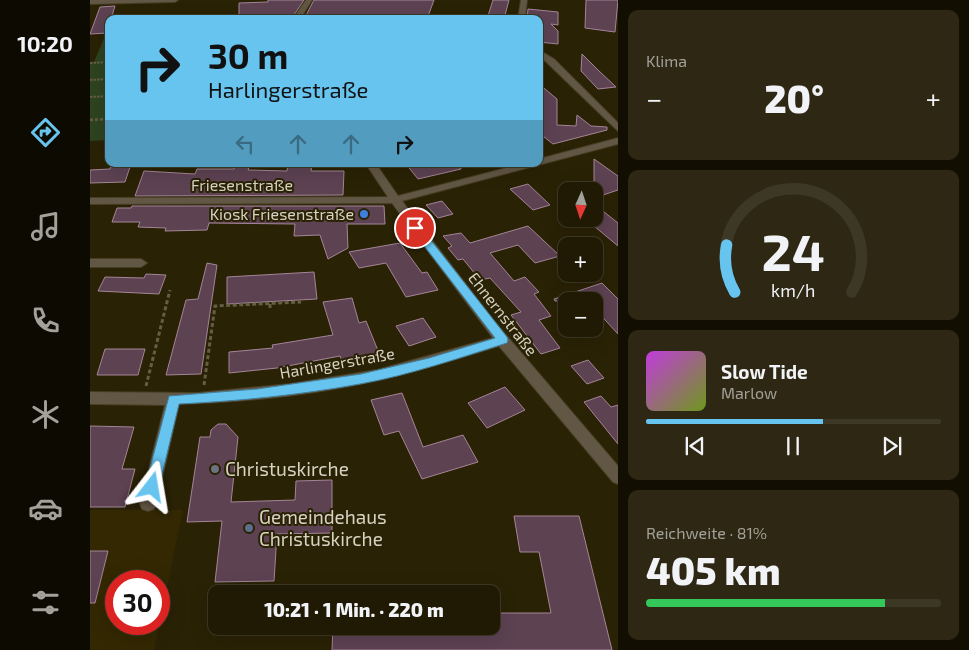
<!DOCTYPE html>
<html lang="de">
<head>
<meta charset="utf-8">
<style>
  :root { --surface:#201a04; --page:#2d2713; --text:#f1f3f6; --muted:#a2a19a; --line:#3d3826; --accent:#66c4ef }
  body { margin:0; font-family:"Exo 2",sans-serif; background:var(--page); color:var(--text); height:100vh; display:flex; flex-direction:column; font-size:19px; white-space:nowrap }
  * { box-sizing:border-box; margin:0 }
  p { font-size:16px; color:var(--muted) }
  .icon { flex:none; width:28px; height:28px; fill:none; stroke:currentColor; stroke-width:2; stroke-linecap:round; stroke-linejoin:round }
  .map { position:relative; flex:1; overflow:hidden }
  .details { display:flex; flex-direction:column; gap:10px; padding:10px; background:#120e02; width:351px }
  .details>* { flex:none }
  .guide { position:absolute; left:15px; top:15px; width:438px; height:152px; border-radius:10px; box-shadow:0 5px 20px #0002,0 0 0 1px var(--line); background:#66c4ef; color:#111; overflow:hidden }
  .needle { width:32px; rotate:183deg }
  .buttons { position:absolute; left:468px; top:182px; display:grid; gap:10px }
  .buttons a { display:grid; place-items:center; width:45px; height:45px; border-radius:10px; background:var(--surface); box-shadow:0 5px 20px #0002,0 0 0 1px var(--line); font-size:25px }
  .speed { position:absolute; left:15px; top:570px; display:flex; gap:10px; font-size:25px; font-weight:700; text-align:center }
  .speed>* { display:grid; place-content:center; width:65px; height:65px; border-radius:50%; background:var(--surface); box-shadow:0 5px 20px #0002,0 0 0 1px var(--line); line-height:1 }
  .speed .limit { border:8px solid #d22; background:#fff; color:#111 }
  .pin { position:absolute; display:grid; place-items:center; width:42px; height:42px; color:#fff; margin:-21px; border:2px solid #fff; border-radius:50%; box-shadow:0 1px 5px #0007 }
  .me { position:absolute; width:55px; margin:-28px; rotate:14deg; stroke-linejoin:round; filter:drop-shadow(0 0 4px #0008) }
  .turn { display:flex; align-items:center; gap:18px; height:105px; padding:0 20px; font-size:22px }
  .turn .icon { width:65px; height:65px; stroke-width:2.5 }
  .turn b { display:block; font-size:35px; line-height:42px }
  .lanes { display:flex; align-items:center; height:48px; padding:0 20px; background:#0003; justify-content:center; gap:25px; direction:ltr }
  .lanes .off { opacity:.35 }
  .big { font-size:38px; font-weight:800; line-height:1.1 }
  .details .widget { flex:1; display:flex; flex-direction:column; justify-content:center; gap:8px; min-width:0; padding:0 18px; border-radius:10px; background:var(--page) }
  .details .dial { align-items:center; gap:0 }
  .dial svg { height:130px; overflow:visible; fill:none; stroke:var(--line); stroke-width:7; stroke-linecap:round; text-anchor:middle }
  .dial text { fill:var(--text); stroke:none }
  .song { display:flex; align-items:center; gap:15px }
  .cover { width:60px; height:60px; border-radius:8px; background:linear-gradient(135deg,hsl(290 70% 55%),hsl(80 70% 35%)) }
  .played { height:5px; border-radius:2px; background:linear-gradient(90deg,var(--accent) 60%,var(--line) 60%) }
  .keys { display:flex; justify-content:space-around; direction:ltr }
  .heat { display:flex; justify-content:space-between; align-items:center; font-size:28px; direction:ltr }
  .charge { height:8px; border-radius:4px; background:linear-gradient(90deg,#34c759 81%,var(--line) 0) }
  .trip { position:absolute; left:118px; top:585px; width:292px; height:50px; border-radius:10px; background:var(--surface); box-shadow:0 5px 20px #0002,0 0 0 1px var(--line); font-weight:800; line-height:50px; text-align:center }
  main { display:flex; flex:1; min-height:0 }
  .dock { display:flex; flex-direction:column; width:90px; justify-content:space-around; align-items:center; background:#0d0a02; color:var(--muted) }
  .dock .icon { width:35px; height:35px }
  .dock .active { color:var(--accent) }
  .dock b { font-size:22px; color:var(--text) }
  .map>svg:first-child { display:block }
  .built { fill:#332802; fill-rule:evenodd }
  .green { fill:#2e4320 }
  .building { fill:#5d4252; stroke:#a48597 }
  .lines { fill:none; stroke-linecap:round; stroke-linejoin:round }
  .minor-casing { stroke:#463e23; stroke-width:2 }
  .path-far2 { stroke:#655e45; stroke-width:2; stroke-dasharray:2.5 1; stroke-linecap:butt }
  .path-far1 { stroke:#655e45; stroke-width:2.5; stroke-dasharray:3 2; stroke-linecap:butt }
  .path { stroke:#655e45; stroke-width:3; stroke-dasharray:4 2.5; stroke-linecap:butt }
  .minor { fill:#625644; fill-rule:evenodd }
  .route { fill:#66c4ef; stroke:#427f9b }
  .shop-dot { fill:#3f7fe0; stroke:#2a2205; stroke-width:2 }
  .worship-dot { fill:#6b7280; stroke:#2a2205; stroke-width:2 }
  .service-dot { fill:#5c6f8a; stroke:#2a2205; stroke-width:2 }
  .labels { text-anchor:middle; stroke-width:4; stroke-linejoin:round; paint-order:stroke }
  .street-label { font-size:16px; fill:#d7d2c2; stroke:#2a2205 }
  .poi-label { font-size:16px; fill:#d7d2c2; stroke:#2a2205; text-anchor:end }
  .near-poi-label { font-size:19px; fill:#d7d2c2; stroke:#2a2205; text-anchor:start }
</style>
</head>
<body>
<main>
<nav class="dock">
<b>10:20</b>
<svg class="icon active" aria-label="directions" viewBox="0 0 24 24"><path d="M12 3l9 9-9 9-9-9zM9 14v-3h6M13 9l2 2-2 2"/></svg>
<svg class="icon" aria-label="music" viewBox="0 0 24 24"><path d="M9 18V5l10-2v13"/><circle cx="6" cy="18" r="3"/><circle cx="16" cy="16" r="3"/></svg>
<svg class="icon" aria-label="phone" viewBox="0 0 24 24"><path d="M5 4h4l2 5-3 2q2 4 5 5l2-3 5 2v4C11 20 4 13 5 4z"/></svg>
<svg class="icon" aria-label="climate" viewBox="0 0 24 24"><path d="M12 3v18M4 7l16 10M4 17L20 7"/></svg>
<svg class="icon" aria-label="car" viewBox="0 0 24 24"><path d="M5 17H2v-5l4-1 3-4h7l3 4 3 1v5h-3M9 17h6M6 11h13"/><circle cx="7" cy="17" r="2"/><circle cx="17" cy="17" r="2"/></svg>
<svg class="icon" aria-label="filters" viewBox="0 0 24 24"><path d="M4 7h16M4 17h16"/><circle cx="9" cy="7" r="2"/><circle cx="15" cy="17" r="2"/></svg>
</nav>
<div class="map">
<svg width="528" height="650" viewBox="0 0 528 650">
  <rect width="100%" height="100%" fill="#2a2205"/>
  <path class="built" d="M0,510H93L64,650H0ZM26,581H69V624H26Z"/>
  <polygon class="green" points="15,36 19,36 19,140 0,141 0,62 4,62"/>
  <g class="building">
    <polygon points="178,0 214,0 204,15 175,15 174,19 157,19 158,15 149,16 149,3 178,2"/>
    <polygon points="224,0 344,0 337,19 214,19"/>
    <polygon points="403,0 419,0 414,19 397,19"/>
    <polygon points="496,0 528,0 525,32 495,28"/>
    <polygon points="25,6 21,19 19,19 17,33 0,34 10,7"/>
    <polygon points="438,9 468,12 468,25 461,24 468,31 468,44 449,42 449,19 437,19"/>
    <polygon points="492,54 508,70 526,87 508,89 491,71"/>
    <polygon points="449,84 467,99 467,125 486,126 487,115 501,126 517,127 517,130 463,144 449,133"/>
    <polygon points="504,159 528,176 528,190 504,198"/>
    <polygon points="22,164 41,164 35,182 0,183 0,170 20,169"/>
    <polygon points="198,164 222,164 221,171 254,171 253,195 45,196 54,171 105,174 107,169 144,169 145,166 159,167 158,170 197,171"/>
    <polygon points="316,164 370,164 371,169 328,179"/>
    <polygon points="438,184 460,205 443,210 420,189"/>
    <polygon points="352,201 363,214 348,218 336,205"/>
    <polygon points="504,204 528,223 528,246 504,226"/>
    <polygon points="42,206 294,206 295,224 257,224 258,248 238,259 230,235 204,236 205,224 119,223 117,230 75,231 76,228 48,227 50,222 22,222 27,208 41,208"/>
    <polygon points="438,226 470,256 445,263 428,245 400,253 424,281 435,277 449,292 444,294 461,316 449,320 470,348 451,354 421,315 431,312 400,278 390,280 373,259 368,260 358,248 362,246 353,236 371,233 380,243"/>
    <polygon points="310,243 332,273 337,272 348,290 316,297 296,263 269,268 259,252"/>
    <polygon points="117,263 127,265 111,374 76,375 96,300 108,299"/>
    <polygon points="224,272 227,299 137,304 137,277"/>
    <polygon points="56,274 76,275 69,294 8,291 15,277 54,278"/>
    <polygon points="512,283 528,299 528,334 504,308 504,301 465,301 464,299"/>
    <polygon points="262,298 269,323 276,321 289,353 252,361 250,356 187,368 139,373 139,352 183,348 182,345 243,335 233,302"/>
    <polygon points="333,318 346,337 319,346 306,326"/>
    <polygon points="15,349 55,349 48,375 7,375"/>
    <polygon points="498,360 514,378 497,384 481,366"/>
    <polygon points="415,387 435,410 397,428 378,403"/>
    <polygon points="312,393 333,447 373,435 388,462 332,479 309,431 294,435 281,400"/>
    <polygon points="511,396 521,407 528,405 528,444 494,402"/>
    <polygon points="128,424 136,424 148,437 141,502 205,500 206,481 242,480 242,533 187,534 184,581 125,582 132,521 97,522 110,437 120,437 121,430"/>
    <polygon points="0,426 44,427 32,469 45,469 35,507 0,507"/>
    <polygon points="424,516 489,516 522,650 242,650 243,626 401,626 401,613 461,613 449,552 430,552"/>
    <polygon points="0,551 18,551 5,603 0,603"/>
  </g>
  <g class="lines">
    <g class="minor-casing">
      <g id="minor">
        <polygon points="0,0 88,0 85,2 0,4"/>
        <polygon points="216,0 222,0 210,19 203,19"/>
        <polygon points="431,0 437,0 435,19 428,19"/>
        <polygon points="449,50 464,59 528,123 528,131 449,55"/>
        <path d="M528,138V144L312,201L404,321L528,466V484L523,482L409,346C369,358 329,371 289,380C223,395 156,402 89,404L66,504L64,509L58,511L52,509L50,504L75,405L0,404V392L107,393L200,384L287,370L403,338L302,203L0,204V198L298,197L276,164H286L308,196L432,164H449V159Z"/>
        <polygon points="0,259 51,259 57,263 51,267 0,267"/>
      </g>
    </g>
    <g class="path-far2">
      <polyline points="0,63 19,62"/>
      <polyline points="0,80 19,79"/>
      <polyline points="0,97 19,96"/>
    </g>
    <polyline class="path-far1" points="0,120 19,119"/>
    <g class="path">
      <polyline points="180,304 180,310"/>
      <polyline points="114,385 125,306 211,302"/>
      <polyline points="56,386 80,290"/>
    </g>
    <use href="#minor" class="minor"/>
  </g>
  <path class="route" d="M325,224L329,225L417,337L418,340L417,343C369,358 320,375 270,384C210,395 150,401 89,404L69,487L67,491L62,493L57,491L55,487L79,396L167,389L271,374L339,358L405,338L322,230V225Z"/>
  <circle class="shop-dot" cx="274" cy="214" r="5"/>
  <circle class="worship-dot" cx="125" cy="469" r="5"/>
  <circle class="service-dot" cx="159" cy="528" r="5"/>
  <g class="labels">
    <g class="street-label">
      <text x="152" y="191">Friesenstraße</text>
      <text transform="translate(413 314) rotate(52)" y="6">Ehnernstraße</text>
      <text transform="translate(247 363) rotate(-10)" y="6">Harlingerstraße</text>
    </g>
    <g class="poi-label">
      <text x="264" y="220">Kiosk Friesenstraße</text>
    </g>
    <g class="near-poi-label">
      <text x="135" y="476">Christuskirche</text>
      <text x="169" y="524">Gemeindehaus<tspan x="169" dy="22">Christuskirche</tspan></text>
    </g>
  </g>
</svg>
<div class="buttons">
<a><svg class="needle" viewBox="-14 -14 28 28"><path d="M0-13l5 13h-10z" fill="#e53935"/><path d="M0 13l5-13h-10z" fill="#a2a19a"/></svg></a>
<a>+</a>
<a>−</a>
</div>
<div class="speed"><div class="limit">30</div></div>
<div class="pin" style="left:325px;top:228px;background:#d93025"><svg class="icon" aria-label="arrive" viewBox="0 0 24 24"><path d="M6 21V4h12l-3 4 3 4H6"/></svg></div>
<svg class="me" style="left:62px;top:487px" viewBox="-20 -20 40 40"><path d="M0-17L14 15 0 8-14 15z" fill="#66c4ef" stroke="#fff" stroke-width="4"/></svg>
<div class="trip">10:21 · 1 Min. · 220 m</div>
<div class="guide">
<div class="turn"><svg class="icon" aria-label="right" viewBox="0 0 24 24"><path d="M7 20v-9h11M14 6l5 5-5 5"/></svg><div><b>30 m</b>Harlingerstraße</div></div>
<div class="lanes"><svg class="icon off" aria-label="left" viewBox="0 0 24 24"><path d="M17 20v-9H6M10 6l-5 5 5 5"/></svg><svg class="icon off" aria-label="ahead" viewBox="0 0 24 24"><path d="M12 20V5M6 11l6-6 6 6"/></svg><svg class="icon off" aria-label="ahead" viewBox="0 0 24 24"><path d="M12 20V5M6 11l6-6 6 6"/></svg><svg class="icon" aria-label="right" viewBox="0 0 24 24"><path d="M7 20v-9h11M14 6l5 5-5 5"/></svg></div>
</div>
</div>
<section class="details">
<div class="widget"><p>Klima</p>
<div class="heat"><a>−</a><b class="big">20°</b><a>+</a></div>
</div>
<div class="widget dial"><svg viewBox="0 0 100 80">
<path d="M14 69A42 42 0 1 1 86 69"/>
<path d="M14 69A42 42 0 0 1 9 40" stroke="#66c4ef"/>
<text x="50" y="56" font-size="32" font-weight="700">24</text>
<text x="50" y="72" font-size="11">km/h</text>
</svg></div>
<div class="widget">
<div class="song"><i class="cover"></i><div><b>Slow Tide</b><p>Marlow</p></div></div>
<div class="played"></div>
<div class="keys"><svg class="icon" aria-label="previous" viewBox="0 0 24 24"><path d="M18 5L8 12l10 7zM5 5v14"/></svg><svg class="icon" aria-label="pause" viewBox="0 0 24 24"><path d="M8 5v14M16 5v14"/></svg><svg class="icon" aria-label="next" viewBox="0 0 24 24"><path d="M6 5l10 7-10 7zM19 5v14"/></svg></div>
</div>
<div class="widget"><p>Reichweite · 81%</p><b class="big">405 km</b><div class="charge"></div></div>
</section>
</main>
</body>
</html>
